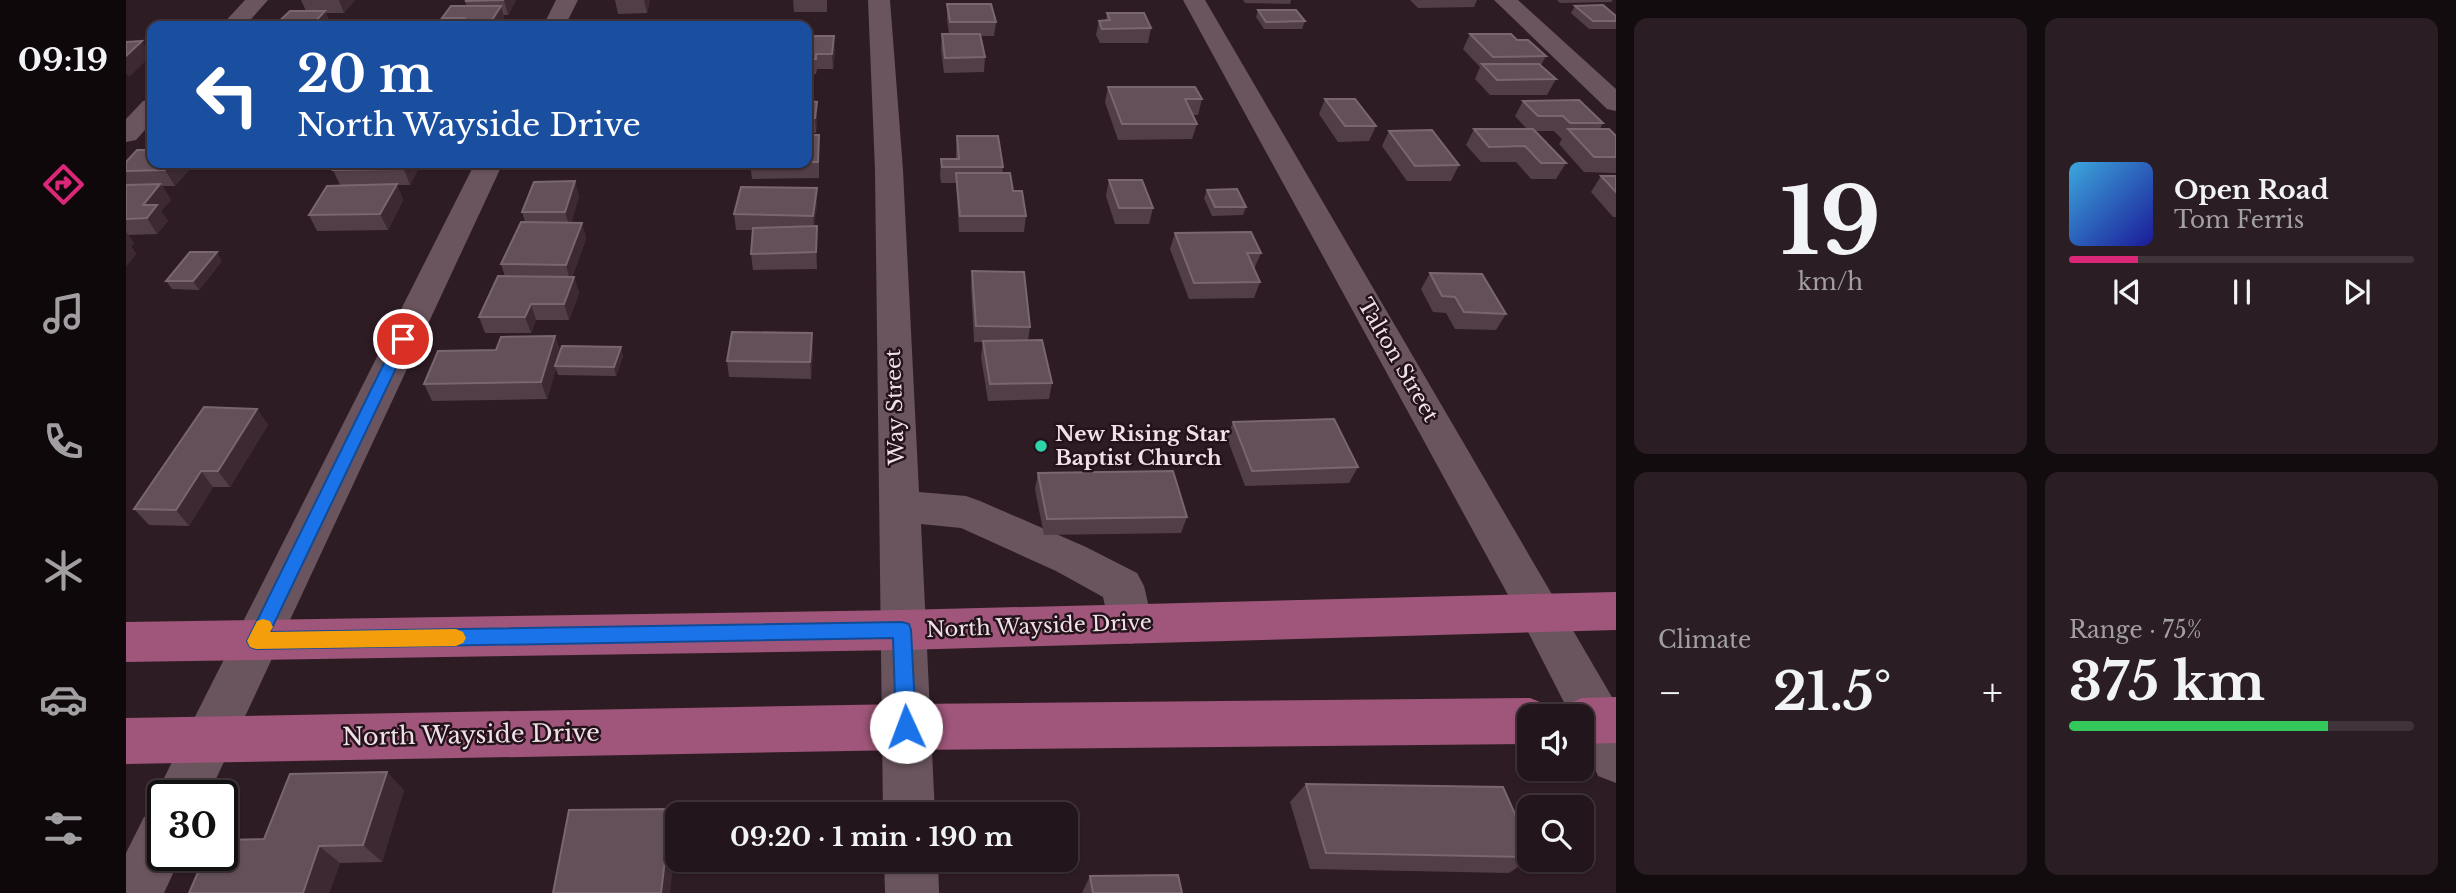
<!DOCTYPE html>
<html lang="en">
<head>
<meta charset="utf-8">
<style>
  :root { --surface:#22151b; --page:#2a1e24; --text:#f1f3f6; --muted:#a29fa3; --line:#3f343a; --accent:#db2777 }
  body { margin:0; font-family:"Libre Baskerville",serif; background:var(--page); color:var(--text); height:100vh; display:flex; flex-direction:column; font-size:26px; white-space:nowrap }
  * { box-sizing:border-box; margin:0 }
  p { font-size:23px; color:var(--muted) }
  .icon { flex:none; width:38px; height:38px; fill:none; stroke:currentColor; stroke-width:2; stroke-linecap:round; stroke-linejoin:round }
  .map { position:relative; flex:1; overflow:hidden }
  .sheet { display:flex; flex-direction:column; gap:18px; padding:18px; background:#130c0f; width:840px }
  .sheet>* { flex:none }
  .banner { position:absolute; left:21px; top:21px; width:665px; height:147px; border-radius:14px; box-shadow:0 2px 5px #0004,0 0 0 2px var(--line); background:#1a4fa0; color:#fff; overflow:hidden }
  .buttons { position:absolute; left:1391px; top:704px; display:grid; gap:14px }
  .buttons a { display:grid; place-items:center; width:77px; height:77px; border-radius:14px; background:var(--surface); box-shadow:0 2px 5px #0004,0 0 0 2px var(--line); font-size:35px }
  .speed { position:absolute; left:21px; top:780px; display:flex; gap:14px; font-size:35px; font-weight:700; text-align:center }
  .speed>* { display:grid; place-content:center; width:91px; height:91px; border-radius:50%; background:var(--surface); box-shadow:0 2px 5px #0004,0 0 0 2px var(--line); line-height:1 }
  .speed .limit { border:4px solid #111; border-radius:10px; background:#fff; color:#111 }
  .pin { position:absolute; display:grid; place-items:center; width:60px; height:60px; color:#fff; margin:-30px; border:4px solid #fff; border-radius:50%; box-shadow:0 2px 7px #0007 }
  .me { position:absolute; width:77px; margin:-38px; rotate:358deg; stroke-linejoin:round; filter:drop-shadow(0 0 5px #0008) }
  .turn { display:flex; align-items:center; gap:24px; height:147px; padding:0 35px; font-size:32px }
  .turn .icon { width:91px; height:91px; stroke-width:2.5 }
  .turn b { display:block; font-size:49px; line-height:60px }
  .big { font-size:52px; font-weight:700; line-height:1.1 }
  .sheet .widget { flex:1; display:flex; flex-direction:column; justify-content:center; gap:10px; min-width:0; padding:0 24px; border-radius:14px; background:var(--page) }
  .sheet .dial { align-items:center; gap:0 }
  .dial b { font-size:91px; line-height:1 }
  .song { display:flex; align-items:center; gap:21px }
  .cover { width:84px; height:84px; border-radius:10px; background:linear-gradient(135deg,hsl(200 70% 55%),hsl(240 70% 35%)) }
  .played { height:7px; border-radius:4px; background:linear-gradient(90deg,var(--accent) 20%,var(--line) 20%) }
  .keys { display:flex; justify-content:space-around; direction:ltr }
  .heat { display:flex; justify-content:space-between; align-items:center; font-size:38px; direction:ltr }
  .charge { height:10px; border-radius:5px; background:linear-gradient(90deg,#34c759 75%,var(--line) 0) }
  .sheet .tiles { flex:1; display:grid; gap:18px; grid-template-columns:repeat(2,1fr) }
  .trip { position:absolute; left:539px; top:802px; width:413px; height:70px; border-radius:14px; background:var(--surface); box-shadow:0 2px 5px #0004,0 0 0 2px var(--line); font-weight:700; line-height:70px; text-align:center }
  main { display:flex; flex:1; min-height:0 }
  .tab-bar { display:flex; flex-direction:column; width:126px; justify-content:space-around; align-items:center; background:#0e080b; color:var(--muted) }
  .tab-bar .icon { width:49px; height:49px }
  .tab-bar .selected { color:var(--accent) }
  .tab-bar b { font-size:32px; color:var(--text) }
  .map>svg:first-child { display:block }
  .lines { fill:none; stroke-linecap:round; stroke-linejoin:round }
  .minor { fill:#6a545d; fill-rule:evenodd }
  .major { fill:#a0567a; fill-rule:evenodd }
  .wall { fill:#523e47 }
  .shaded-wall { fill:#3c2932 }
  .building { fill:#635058; stroke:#79666f; stroke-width:2 }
  .route { fill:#1a73e8; stroke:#114b97; stroke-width:2 }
  .slow { fill:#f59e0b }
  .poi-dot { fill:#2cd5ab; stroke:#24131b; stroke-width:2.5 }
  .labels { text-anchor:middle; stroke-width:5; stroke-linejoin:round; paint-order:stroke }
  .street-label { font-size:21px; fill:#efe1e7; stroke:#24131b }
  .poi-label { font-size:21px; font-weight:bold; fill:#efe1e7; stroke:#24131b; text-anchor:start }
  .near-street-label { font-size:24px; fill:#efe1e7; stroke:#24131b }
</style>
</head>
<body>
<main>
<nav class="tab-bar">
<b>09:19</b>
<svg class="icon selected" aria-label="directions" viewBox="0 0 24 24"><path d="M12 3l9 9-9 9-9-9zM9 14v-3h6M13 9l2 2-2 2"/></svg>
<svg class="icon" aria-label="music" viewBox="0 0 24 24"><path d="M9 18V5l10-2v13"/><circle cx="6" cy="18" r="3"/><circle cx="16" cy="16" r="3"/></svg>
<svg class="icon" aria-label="phone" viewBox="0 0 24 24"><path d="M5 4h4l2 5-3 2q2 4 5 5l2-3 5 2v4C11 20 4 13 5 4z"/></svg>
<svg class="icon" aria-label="climate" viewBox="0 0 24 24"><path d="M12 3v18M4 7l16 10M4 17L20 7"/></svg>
<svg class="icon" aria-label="car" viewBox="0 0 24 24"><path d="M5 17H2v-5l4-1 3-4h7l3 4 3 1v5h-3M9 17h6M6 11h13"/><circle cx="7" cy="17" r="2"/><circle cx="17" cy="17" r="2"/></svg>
<svg class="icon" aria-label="filters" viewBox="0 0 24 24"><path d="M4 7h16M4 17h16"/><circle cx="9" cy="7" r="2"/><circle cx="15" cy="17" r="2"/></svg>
</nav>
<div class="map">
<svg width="1490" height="893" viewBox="0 0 1490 893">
  <rect width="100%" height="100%" fill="#2e1c24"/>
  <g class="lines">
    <g class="minor">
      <polygon points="119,0 142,0 119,26 95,26"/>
      <polygon points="430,0 452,0 439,26 417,26"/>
      <polygon points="742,0 764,0 777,170 793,492 840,496 854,501 960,547 1011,573 1018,586 1027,624 1021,638 1005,644 989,638 983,624 977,597 930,571 835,528 795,524 809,814 757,814 749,170"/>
      <polygon points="1057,0 1079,0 1490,704 1490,783 1472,776 1456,737 1456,716 1445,716 1399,626"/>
      <polygon points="1368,0 1392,0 1490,89 1490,111 1481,109"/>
      <polygon points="26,99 26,122 10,140 0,142 0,119 17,101"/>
      <polygon points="349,163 377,163 82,796 37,796 37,856 55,856 38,893 0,893 0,853 18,817 36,810 30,796 38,778"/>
      <polygon points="758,859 812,859 813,893 759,893"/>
    </g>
    <g class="major">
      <polygon points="1490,592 1490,630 776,650 0,662 0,622 776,610"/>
      <polygon points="1490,697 1490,743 1456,744 1456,716 1434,716 1439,705 1456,698"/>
      <polygon points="1404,698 1421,705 1426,716 1404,716 1404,744 780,750 0,764 0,718 780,704"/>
    </g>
  </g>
  <g class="wall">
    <polygon points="175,0 229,0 218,13 200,13 205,25 180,11"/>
    <polygon points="338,0 390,0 382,15 377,15 379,21 376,26 319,26 316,18 341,6"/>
    <polygon points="489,0 524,0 521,13 492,14"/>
    <polygon points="667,0 701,0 701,12 668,12"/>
    <polygon points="1117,0 1165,0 1164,4 1119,3"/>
    <polygon points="1284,0 1351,0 1348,7 1292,8"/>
    <polygon points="1431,0 1487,0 1485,2 1434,3"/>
    <polygon points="821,4 870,22 868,36 855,36 859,57 858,72 818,73 815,49 816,34 823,34 821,19"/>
    <polygon points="1449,6 1490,16 1490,29 1463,29 1445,13"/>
    <polygon points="1132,10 1179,21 1176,29 1138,29 1130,17"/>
    <polygon points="981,13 1025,28 1022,43 974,43 970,35 973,21 980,20"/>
    <polygon points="1344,34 1391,40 1420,56 1415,65 1430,79 1421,95 1364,95 1349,79 1354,67 1337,49"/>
    <polygon points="681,36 709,51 707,69 691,69 690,74 681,74"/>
    <polygon points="982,87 1076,99 1072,115 1066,115 1071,124 1066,139 992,140 979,102"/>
    <polygon points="1199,99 1250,126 1243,141 1212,142 1193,114"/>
    <polygon points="681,101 691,102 691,117 690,133 681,133"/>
    <polygon points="1397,101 1477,123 1474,129 1490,136 1490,173 1458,172 1433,144 1436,139 1428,131 1409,131 1440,163 1430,179 1405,179 1390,162 1355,162 1340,145 1348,129 1401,129 1389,116"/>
    <polygon points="1263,131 1333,165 1325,181 1281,181 1256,146"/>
    <polygon points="681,135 693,135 693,178 626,179 624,163 681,163"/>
    <polygon points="831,136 877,167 876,173 900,216 898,232 833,232 830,183 815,183 814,175 815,159 830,159 830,151"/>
    <polygon points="0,162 66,163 67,165 49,186 36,186 45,200 35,211 42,221 31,234 2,235 8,243 5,246 10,254 0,266 0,185 1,185 0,183"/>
    <polygon points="295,163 284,185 271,185 277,200 262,230 191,231 183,215 214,185 207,170"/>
    <polygon points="1475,176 1490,176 1490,217 1487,217 1465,192"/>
    <polygon points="983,180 1027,208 1023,224 989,224 980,196"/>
    <polygon points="449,181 453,197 445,223 456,223 460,239 446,277 448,277 453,293 443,320 410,320 405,333 359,333 353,317 379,276 375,264 399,222 396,212"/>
    <polygon points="1081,190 1120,207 1117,215 1086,216 1078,198"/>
    <polygon points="691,204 688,226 691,226 691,269 627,270 625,254 627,230 610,230 608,214"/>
    <polygon points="1049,233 1135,253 1128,269 1134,282 1128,298 1063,299 1044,249"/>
    <polygon points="96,261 73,290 46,289 40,281"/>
    <polygon points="846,271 904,327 902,340 926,383 923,399 862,401 855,357 857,342 848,342 845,287"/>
    <polygon points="1304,273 1380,314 1370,330 1329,329 1320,313 1307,312 1295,289"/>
    <polygon points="429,336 434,351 497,356 490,376 432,375 430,369 421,399 306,401 298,384 370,350"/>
    <polygon points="687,350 685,379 603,377 601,361"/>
    <polygon points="131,409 142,425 104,487 87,487 63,526 23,525 8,509"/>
    <polygon points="1107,422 1232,467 1223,483 1119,486 1101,438"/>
    <polygon points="912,473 1061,517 1055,533 918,535 909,489"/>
    <polygon points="1180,784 1404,848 1404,859 1383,873 1184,869 1164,802"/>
    <polygon points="278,790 256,862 214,863 203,893 63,893"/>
    <polygon points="964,876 1056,893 956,893"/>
  </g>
  <g class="shaded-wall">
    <polygon points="213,0 229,0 218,13"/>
    <polygon points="378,0 390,0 382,15"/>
    <polygon points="518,0 524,0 521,13"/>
    <polygon points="375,6 379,21 376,26 362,26"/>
    <polygon points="199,11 205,25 204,26 185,26"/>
    <polygon points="708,36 709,51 707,69 706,54"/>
    <polygon points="16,41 25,56 3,77 0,73 0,56"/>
    <polygon points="691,102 691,117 690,133 689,118"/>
    <polygon points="46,163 66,163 67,165 49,186 39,170"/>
    <polygon points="281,163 295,163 284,185 278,169"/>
    <polygon points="449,181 453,197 444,228 439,212"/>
    <polygon points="34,184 45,200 35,211 42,221 31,234 21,218 17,205"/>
    <polygon points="271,184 277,200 262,230 254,214"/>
    <polygon points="691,188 691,204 688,232 687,216"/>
    <polygon points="456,223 460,239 444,281 440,265"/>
    <polygon points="691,226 691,269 690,252"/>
    <polygon points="0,232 8,243 5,246 10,254 0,266"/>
    <polygon points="91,252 96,261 73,290 67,281"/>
    <polygon points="448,277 453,293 443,320 438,304"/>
    <polygon points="405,304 410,320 405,333 399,317"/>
    <polygon points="686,333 687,350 685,379 684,362"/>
    <polygon points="429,336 434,352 429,366 430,369 421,399 415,382"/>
    <polygon points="495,347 497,356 490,376 488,367"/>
    <polygon points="131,409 142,425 104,487 92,471"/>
    <polygon points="75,471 87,487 63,526 50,510"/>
    <polygon points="261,772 278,790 256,862 237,845"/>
    <polygon points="545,809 551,824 551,834 544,893 535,893"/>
    <polygon points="193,846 214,863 203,893 177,893"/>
  </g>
  <g class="building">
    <polygon points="340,0 378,0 340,1"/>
    <polygon points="821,4 865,4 870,22 824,22"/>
    <polygon points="1477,5 1490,16 1490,21 1467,21 1449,6"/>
    <polygon points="325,6 375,6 362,26 334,26 339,18 316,18"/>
    <polygon points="1132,10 1170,10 1179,21 1140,22"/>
    <polygon points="164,11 199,11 185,26 148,26"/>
    <polygon points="981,13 1018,13 1025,28 976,29 973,21 984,20"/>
    <polygon points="816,34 854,34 859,57 819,58"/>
    <polygon points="1344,34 1385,34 1391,40 1402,40 1420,56 1367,57"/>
    <polygon points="681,36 708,36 706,54 690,54 690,59 681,59"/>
    <polygon points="16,41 0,56 0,42"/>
    <polygon points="1356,64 1413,64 1430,79 1371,80"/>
    <polygon points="982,87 1069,87 1076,99 1059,99 1071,124 996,124"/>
    <polygon points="1199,99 1229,99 1250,126 1219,126"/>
    <polygon points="1453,100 1477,123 1444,123 1437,116 1412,116 1397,101"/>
    <polygon points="681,101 691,102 689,118 681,118"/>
    <polygon points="1348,129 1407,129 1440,163 1415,163 1399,146 1363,147"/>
    <polygon points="1442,129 1483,129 1490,136 1490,157 1468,157"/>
    <polygon points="1306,130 1333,165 1289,166 1263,131"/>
    <polygon points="681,135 693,135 692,162 681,162"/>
    <polygon points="831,136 872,136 877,167 816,167 815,159 833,159"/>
    <polygon points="11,150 26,150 26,163 46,163 39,170 0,171 0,162"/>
    <polygon points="212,163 281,163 278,169 207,170"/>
    <polygon points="830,173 884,173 887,191 896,191 900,216 834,216"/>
    <polygon points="1475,176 1490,176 1490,192"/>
    <polygon points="983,180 1016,180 1027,208 993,208"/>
    <polygon points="449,181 439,212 396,212 408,182"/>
    <polygon points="34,184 17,205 31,205 21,218 0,219 0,185"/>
    <polygon points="271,184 254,214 183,215 201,186"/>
    <polygon points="615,187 691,188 687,216 608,214"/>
    <polygon points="1111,189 1120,207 1089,207 1081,190"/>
    <polygon points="395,222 456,223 440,265 375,264"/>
    <polygon points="691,226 690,252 625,254 627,228"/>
    <polygon points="1125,232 1135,253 1121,253 1134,282 1068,283 1049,233"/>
    <polygon points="64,252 91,252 67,281 40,281"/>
    <polygon points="846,271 898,272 904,327 850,326"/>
    <polygon points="1304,273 1356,274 1380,314 1338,312 1329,297 1316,296"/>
    <polygon points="372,276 448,277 438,304 405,304 399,317 353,317"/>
    <polygon points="606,332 686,333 684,362 601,361"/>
    <polygon points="429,336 415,382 298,384 312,351 370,350 375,337"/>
    <polygon points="916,340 926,383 864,384 857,341"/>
    <polygon points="436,346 495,347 488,367 429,366"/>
    <polygon points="78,407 131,409 92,471 75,471 50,510 8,509"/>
    <polygon points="1208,419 1232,467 1126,471 1107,422"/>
    <polygon points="1047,471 1061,517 921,519 912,473"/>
    <polygon points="261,772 237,845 193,846 177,893 63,893 79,856 96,856 96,840 138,839 164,774"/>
    <polygon points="1180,784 1377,787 1404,848 1404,857 1200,853"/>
    <polygon points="545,809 535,893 427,893 443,810"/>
    <polygon points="1052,875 1056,893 967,893 964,876"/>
  </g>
  <polygon class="route" points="277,335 284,339 144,632 776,622 783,624 785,630 790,727 787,734 780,737 773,734 770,727 767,638 130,649 124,647 121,641 124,635 270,339"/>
  <polygon class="slow" points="137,619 144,621 147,627 144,632 330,629 337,632 340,638 337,643 330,646 130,649 124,647 121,641 131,621"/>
  <circle class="poi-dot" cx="915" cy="446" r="7"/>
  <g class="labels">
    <g class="street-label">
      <text transform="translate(1272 360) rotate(60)" y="7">Talton Street</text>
      <text transform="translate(769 407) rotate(-92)" y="7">Way Street</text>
      <text transform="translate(913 626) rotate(-2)" y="7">North Wayside Drive</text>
    </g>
    <g class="poi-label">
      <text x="929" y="441">New Rising Star<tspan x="929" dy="24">Baptist Church</tspan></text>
    </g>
    <g class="near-street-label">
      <text transform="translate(345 735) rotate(-1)" y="8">North Wayside Drive</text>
    </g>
  </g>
</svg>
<div class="buttons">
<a><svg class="icon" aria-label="sound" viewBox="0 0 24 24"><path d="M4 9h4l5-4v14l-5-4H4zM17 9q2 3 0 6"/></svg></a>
<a><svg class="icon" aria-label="search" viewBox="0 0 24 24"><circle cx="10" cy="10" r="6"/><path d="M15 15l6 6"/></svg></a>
</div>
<div class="speed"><div class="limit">30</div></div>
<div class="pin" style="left:277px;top:339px;background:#d93025"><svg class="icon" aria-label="arrive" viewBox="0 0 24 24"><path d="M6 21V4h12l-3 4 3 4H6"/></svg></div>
<svg class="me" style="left:780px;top:727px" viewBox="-20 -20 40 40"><circle r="19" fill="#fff"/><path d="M0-13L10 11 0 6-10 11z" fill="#1a73e8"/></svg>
<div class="trip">09:20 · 1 min · 190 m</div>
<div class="banner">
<div class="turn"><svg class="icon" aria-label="left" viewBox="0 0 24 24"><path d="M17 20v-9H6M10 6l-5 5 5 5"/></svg><div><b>20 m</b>North Wayside Drive</div></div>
</div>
</div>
<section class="sheet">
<div class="tiles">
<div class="widget dial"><b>19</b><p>km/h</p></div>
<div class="widget">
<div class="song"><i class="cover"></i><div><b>Open Road</b><p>Tom Ferris</p></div></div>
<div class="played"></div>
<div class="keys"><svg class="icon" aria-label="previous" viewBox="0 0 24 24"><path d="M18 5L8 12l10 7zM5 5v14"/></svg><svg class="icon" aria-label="pause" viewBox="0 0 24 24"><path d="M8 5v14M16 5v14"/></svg><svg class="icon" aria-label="next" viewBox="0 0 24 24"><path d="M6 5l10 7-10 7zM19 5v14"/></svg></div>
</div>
<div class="widget"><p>Climate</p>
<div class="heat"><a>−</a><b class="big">21.5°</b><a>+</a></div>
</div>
<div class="widget"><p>Range · 75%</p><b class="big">375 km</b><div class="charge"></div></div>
</div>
</section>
</main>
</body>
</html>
